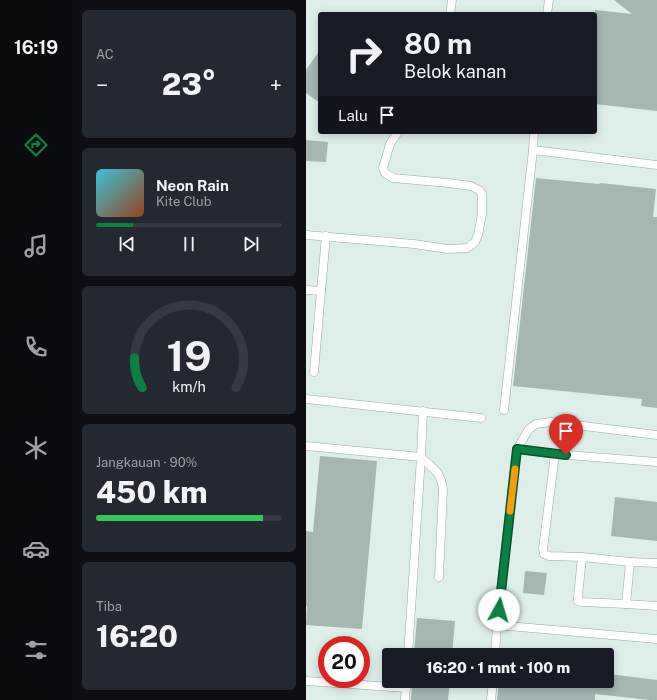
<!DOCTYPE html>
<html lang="id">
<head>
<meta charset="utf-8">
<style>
  :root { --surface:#171b24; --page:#242831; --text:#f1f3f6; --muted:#9ea1a6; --line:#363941; --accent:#0b8043 }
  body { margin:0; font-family:"Public Sans",sans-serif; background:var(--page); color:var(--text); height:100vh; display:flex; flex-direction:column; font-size:15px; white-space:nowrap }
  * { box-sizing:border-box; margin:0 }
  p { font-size:13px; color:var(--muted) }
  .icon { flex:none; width:22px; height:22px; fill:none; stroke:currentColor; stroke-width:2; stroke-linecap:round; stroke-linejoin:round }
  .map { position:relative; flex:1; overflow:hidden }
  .sheet { display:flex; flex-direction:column; gap:10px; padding:10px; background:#0d0f14; width:234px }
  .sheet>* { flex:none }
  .guide { position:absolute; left:12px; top:12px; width:279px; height:122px; border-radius:4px; box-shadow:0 2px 10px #0003; background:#171b24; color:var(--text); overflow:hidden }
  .speed { position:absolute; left:12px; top:636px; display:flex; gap:8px; font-size:20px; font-weight:700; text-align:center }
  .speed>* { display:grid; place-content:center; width:52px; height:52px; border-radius:50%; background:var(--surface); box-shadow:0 2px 10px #0003; line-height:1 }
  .speed .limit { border:6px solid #d22; background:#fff; color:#111 }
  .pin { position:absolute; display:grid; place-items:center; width:34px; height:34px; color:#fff; margin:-41px -17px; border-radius:50% 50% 50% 0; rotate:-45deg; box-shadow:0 0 4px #0007 }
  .pin .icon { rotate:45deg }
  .me { position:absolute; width:44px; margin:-22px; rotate:6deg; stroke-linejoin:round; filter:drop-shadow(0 0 3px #0008) }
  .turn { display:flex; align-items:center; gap:14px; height:84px; padding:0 20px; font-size:18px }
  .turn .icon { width:52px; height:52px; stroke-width:2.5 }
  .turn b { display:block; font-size:28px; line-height:34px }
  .then { display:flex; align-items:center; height:38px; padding:0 20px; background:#0003; gap:8px; font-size:15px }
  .big { font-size:30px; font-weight:800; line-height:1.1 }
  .sheet .widget { flex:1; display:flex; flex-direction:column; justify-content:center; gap:6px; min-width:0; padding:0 14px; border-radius:6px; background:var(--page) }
  .sheet .dial { align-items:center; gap:0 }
  .dial svg { height:104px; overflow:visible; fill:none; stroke:var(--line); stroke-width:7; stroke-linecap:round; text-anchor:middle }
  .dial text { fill:var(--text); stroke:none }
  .song { display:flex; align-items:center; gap:12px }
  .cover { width:48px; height:48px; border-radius:6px; background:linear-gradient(135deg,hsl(190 70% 55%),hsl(20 70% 35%)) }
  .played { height:4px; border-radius:2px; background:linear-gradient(90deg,var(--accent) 20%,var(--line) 20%) }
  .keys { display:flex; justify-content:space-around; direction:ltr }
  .heat { display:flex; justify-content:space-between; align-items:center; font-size:22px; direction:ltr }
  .charge { height:6px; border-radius:3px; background:linear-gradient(90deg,#34c759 90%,var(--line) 0) }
  .trip { position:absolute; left:76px; top:648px; width:232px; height:40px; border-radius:4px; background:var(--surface); box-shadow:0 2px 10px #0003; font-weight:800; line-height:40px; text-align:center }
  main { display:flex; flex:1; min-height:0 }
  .menu { display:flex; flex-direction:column; width:72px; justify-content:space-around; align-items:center; background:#090b0e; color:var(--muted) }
  .menu .icon { width:28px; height:28px }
  .menu .active { color:var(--accent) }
  .menu b { font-size:18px; color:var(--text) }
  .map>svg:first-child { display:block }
  .building { fill:#a6b6b2 }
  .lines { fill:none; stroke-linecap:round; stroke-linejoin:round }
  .lane-casing { stroke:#9aa9a5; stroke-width:9 }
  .lane { stroke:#fff; stroke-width:8 }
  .route-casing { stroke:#07532c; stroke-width:10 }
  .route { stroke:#0b8043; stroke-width:7 }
  .slow { stroke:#f59e0b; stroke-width:7 }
</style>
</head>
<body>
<main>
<nav class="menu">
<b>16:19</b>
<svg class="icon active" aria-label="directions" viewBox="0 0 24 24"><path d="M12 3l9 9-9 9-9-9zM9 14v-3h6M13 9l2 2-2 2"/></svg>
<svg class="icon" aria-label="music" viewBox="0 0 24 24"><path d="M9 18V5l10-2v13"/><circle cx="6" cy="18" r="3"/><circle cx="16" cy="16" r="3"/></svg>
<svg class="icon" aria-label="phone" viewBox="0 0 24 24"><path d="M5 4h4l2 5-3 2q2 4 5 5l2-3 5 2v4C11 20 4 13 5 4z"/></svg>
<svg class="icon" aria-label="climate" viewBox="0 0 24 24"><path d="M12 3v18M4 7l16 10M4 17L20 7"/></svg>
<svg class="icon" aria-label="car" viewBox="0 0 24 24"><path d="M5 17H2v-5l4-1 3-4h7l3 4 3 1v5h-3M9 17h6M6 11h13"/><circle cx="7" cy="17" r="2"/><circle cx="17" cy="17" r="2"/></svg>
<svg class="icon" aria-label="filters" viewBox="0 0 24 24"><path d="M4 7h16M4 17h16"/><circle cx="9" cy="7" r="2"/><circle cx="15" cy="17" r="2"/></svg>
</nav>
<section class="sheet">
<div class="widget"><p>AC</p>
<div class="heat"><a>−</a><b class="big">23°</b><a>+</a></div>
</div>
<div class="widget">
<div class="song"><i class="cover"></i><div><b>Neon Rain</b><p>Kite Club</p></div></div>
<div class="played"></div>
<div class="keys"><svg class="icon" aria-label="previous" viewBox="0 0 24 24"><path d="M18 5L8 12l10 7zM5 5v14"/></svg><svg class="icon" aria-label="pause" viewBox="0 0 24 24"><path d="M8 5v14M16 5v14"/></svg><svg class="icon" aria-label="next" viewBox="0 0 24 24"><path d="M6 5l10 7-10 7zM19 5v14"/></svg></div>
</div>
<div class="widget dial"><svg viewBox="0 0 100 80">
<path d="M14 69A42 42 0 1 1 86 69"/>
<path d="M14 69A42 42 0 0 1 8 46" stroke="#0b8043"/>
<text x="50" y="56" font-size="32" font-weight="700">19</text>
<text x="50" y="72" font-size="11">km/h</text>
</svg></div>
<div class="widget"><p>Jangkauan · 90%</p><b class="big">450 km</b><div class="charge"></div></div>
<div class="widget"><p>Tiba</p><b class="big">16:20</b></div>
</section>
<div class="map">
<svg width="351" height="700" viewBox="0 0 351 700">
  <rect width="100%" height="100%" fill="#deefea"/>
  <g class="building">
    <polygon points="308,0 351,0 351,111 289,104 289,10 326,14"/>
    <polygon points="14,50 14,103 0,93 0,70"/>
    <polygon points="0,140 22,142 20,162 0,161"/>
    <polygon points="230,178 293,184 294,183 350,189 347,217 351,217 351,408 335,406 336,399 207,386"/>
    <polygon points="14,456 71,461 56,629 0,625 1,606 0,606 0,531 7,532"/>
    <polygon points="309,497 351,502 351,541 305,536"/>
    <polygon points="219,571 241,573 238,595 217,593"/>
    <polygon points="111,618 149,621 146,655 108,655"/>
    <polygon points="303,674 351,680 351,700 344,700 289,694 289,700 191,700 193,681 303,681"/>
    <polygon points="106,681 144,681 142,700 105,700"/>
  </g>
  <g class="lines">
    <g class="lane-casing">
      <g id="lane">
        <polyline points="144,14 146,0"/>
        <polyline points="241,14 243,0"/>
        <polyline points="228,132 227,150 351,165"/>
        <polyline points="0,235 108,244 142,249 161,248 169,242 172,235 176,214 176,194 173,190 165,186 142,183 87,178 79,173 77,168 84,144 92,132"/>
        <polyline points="0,290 15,291 20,236"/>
        <polyline points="8,372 15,291"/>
        <polyline points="0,399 175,418"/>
        <polyline points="198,410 227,150"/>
        <polyline points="351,435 245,422 230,424 223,429 211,449 191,625 351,639"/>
        <polyline points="0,446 115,457 131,472 135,480 137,489 133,577"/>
        <polyline points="211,449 249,454 351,462"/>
        <polyline points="249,454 237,549 238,554 243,556 276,557"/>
        <polyline points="351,563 324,562 320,604 351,606"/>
        <polyline points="320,604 276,602 272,601 272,597 276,557 324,562"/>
        <polyline points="102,655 115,457 117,411"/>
        <polyline points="189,655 191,625"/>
        <polyline points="0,681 100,688"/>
        <polyline points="99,700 100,681"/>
        <polyline points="185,700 187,681"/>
      </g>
    </g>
    <use href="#lane" class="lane"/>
  </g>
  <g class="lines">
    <g class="route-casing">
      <polyline id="route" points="193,610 211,449 260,455"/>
    </g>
    <use href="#route" class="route"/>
    <polyline class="slow" points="204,511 209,469"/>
  </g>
</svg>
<div class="speed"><div class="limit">20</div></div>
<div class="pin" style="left:260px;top:455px;background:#d93025"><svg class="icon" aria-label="arrive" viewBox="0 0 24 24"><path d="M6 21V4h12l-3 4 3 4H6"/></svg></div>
<svg class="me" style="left:193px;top:610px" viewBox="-20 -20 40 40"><circle r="19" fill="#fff"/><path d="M0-13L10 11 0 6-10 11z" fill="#0b8043"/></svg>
<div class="trip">16:20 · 1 mnt · 100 m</div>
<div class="guide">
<div class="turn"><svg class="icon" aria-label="right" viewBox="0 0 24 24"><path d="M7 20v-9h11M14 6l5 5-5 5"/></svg><div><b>80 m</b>Belok kanan</div></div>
<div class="then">Lalu<svg class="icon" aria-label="arrive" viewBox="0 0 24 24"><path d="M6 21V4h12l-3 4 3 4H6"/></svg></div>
</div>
</div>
</main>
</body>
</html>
